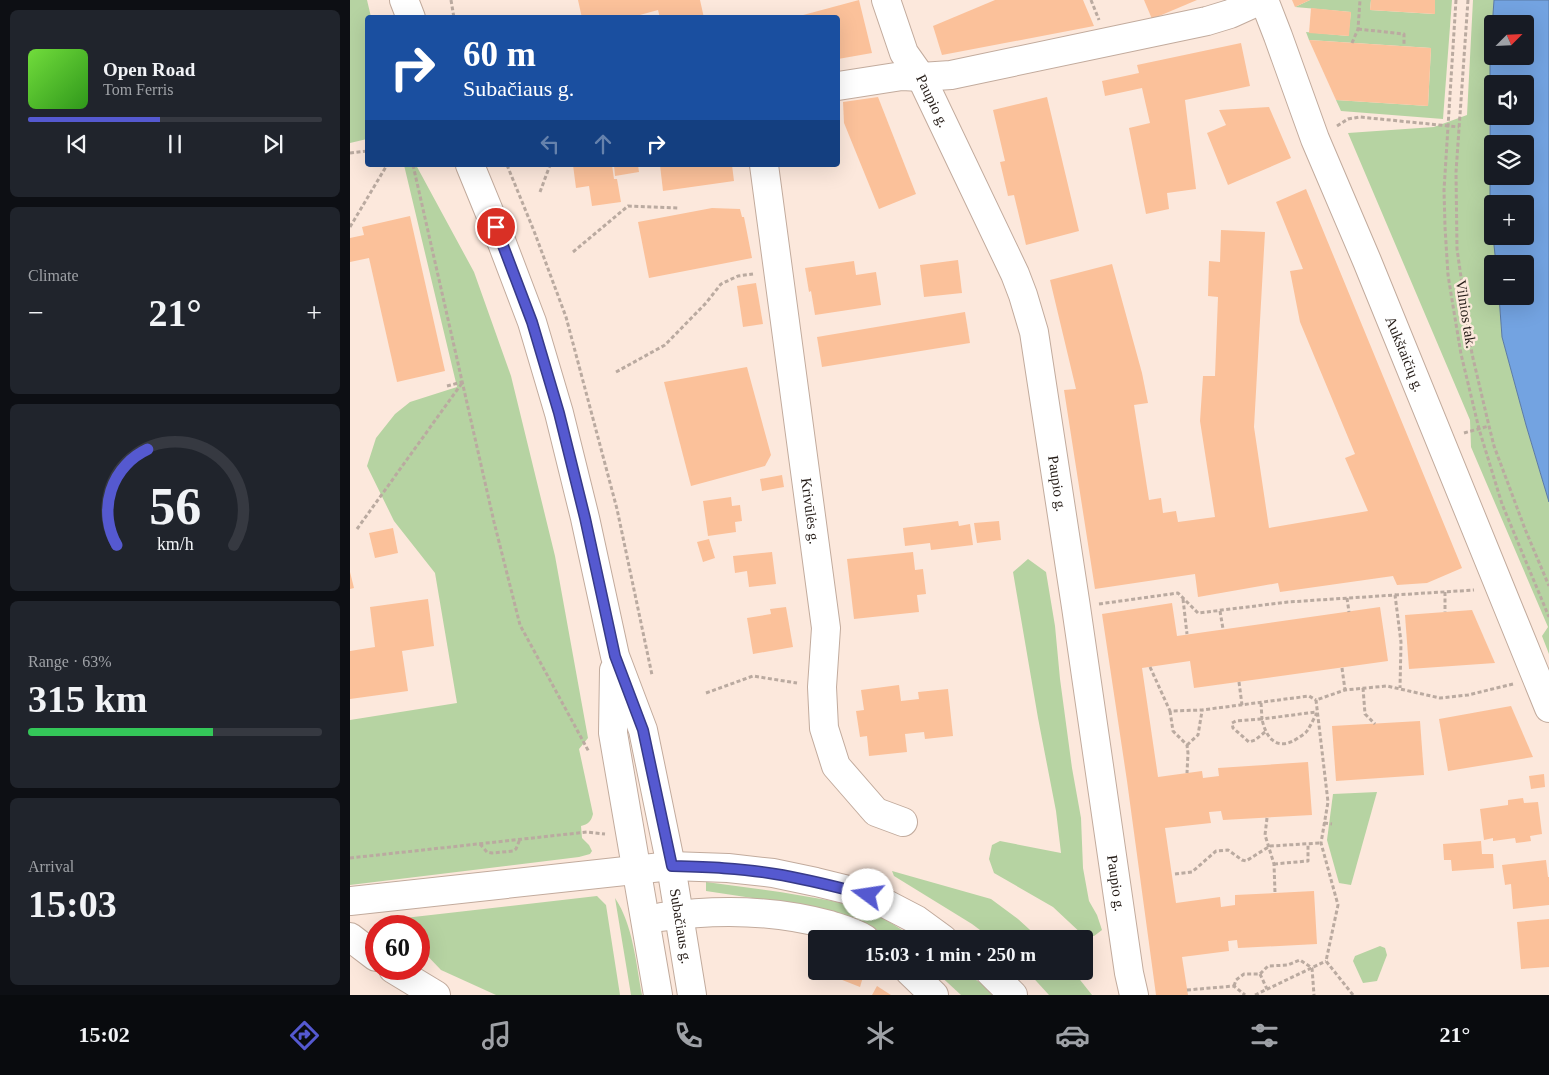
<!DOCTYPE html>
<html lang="en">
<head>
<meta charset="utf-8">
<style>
  :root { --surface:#171b24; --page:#20242c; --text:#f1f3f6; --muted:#9ea1a6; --line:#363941; --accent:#5559d0 }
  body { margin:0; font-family:Georgia,serif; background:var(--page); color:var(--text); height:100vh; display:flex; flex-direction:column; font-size:19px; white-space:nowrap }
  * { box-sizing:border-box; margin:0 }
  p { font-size:16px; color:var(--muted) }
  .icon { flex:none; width:28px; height:28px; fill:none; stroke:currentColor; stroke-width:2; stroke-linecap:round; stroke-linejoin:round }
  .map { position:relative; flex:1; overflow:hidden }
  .drawer { display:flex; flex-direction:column; gap:10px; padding:10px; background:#0d0f14; width:350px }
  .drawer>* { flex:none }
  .hud { position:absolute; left:15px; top:15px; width:475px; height:152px; border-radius:5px; box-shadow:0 5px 20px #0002; background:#1a4fa0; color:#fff; overflow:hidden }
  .needle { width:32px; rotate:66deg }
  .tools { position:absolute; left:1134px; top:15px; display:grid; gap:10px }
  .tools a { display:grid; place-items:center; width:50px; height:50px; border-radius:5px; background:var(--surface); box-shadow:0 5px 20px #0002; font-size:25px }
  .speed { position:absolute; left:15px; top:915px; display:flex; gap:10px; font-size:25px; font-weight:700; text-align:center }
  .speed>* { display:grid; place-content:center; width:65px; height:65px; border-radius:50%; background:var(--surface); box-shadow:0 5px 20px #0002; line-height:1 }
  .speed .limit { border:8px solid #d22; background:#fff; color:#111 }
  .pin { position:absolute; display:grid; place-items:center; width:42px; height:42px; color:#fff; margin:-21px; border:2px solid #fff; border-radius:50%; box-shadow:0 1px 5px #0007 }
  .me { position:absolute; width:55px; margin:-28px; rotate:284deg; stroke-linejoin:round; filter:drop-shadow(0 0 4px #0008) }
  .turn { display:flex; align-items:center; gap:18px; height:105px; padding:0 15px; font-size:22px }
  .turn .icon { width:65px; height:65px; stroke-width:2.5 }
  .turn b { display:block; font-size:35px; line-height:42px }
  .lanes { display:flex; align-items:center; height:48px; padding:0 15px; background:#0003; justify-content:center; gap:25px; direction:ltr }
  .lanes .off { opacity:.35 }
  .big { font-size:38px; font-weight:600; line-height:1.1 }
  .drawer .widget { flex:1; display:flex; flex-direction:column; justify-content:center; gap:8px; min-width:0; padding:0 18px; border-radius:8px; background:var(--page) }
  .drawer .dial { align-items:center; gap:0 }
  .dial svg { height:130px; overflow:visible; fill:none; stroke:var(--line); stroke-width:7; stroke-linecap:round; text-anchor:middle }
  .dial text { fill:var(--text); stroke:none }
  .song { display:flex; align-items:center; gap:15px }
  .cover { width:60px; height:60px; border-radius:8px; background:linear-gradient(135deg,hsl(100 70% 55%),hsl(110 70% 35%)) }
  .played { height:5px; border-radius:2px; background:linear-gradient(90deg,var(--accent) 45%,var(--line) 45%) }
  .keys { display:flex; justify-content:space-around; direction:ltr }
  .heat { display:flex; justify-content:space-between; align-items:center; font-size:28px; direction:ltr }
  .charge { height:8px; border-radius:4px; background:linear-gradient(90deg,#34c759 63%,var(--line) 0) }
  .trip { position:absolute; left:458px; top:930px; width:285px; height:50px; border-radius:5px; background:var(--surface); box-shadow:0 5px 20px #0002; font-weight:600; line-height:50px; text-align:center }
  .dock { display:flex; height:80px; justify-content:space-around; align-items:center; background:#090b0e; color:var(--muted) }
  .dock .icon { width:35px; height:35px }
  .dock .selected { color:var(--accent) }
  .dock b { font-size:22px; color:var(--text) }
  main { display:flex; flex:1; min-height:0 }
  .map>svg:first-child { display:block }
  .green { fill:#b6d3a2 }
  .water { fill:#73a3e1; stroke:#5b7aa4; fill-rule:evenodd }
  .building { fill:#fbc19a }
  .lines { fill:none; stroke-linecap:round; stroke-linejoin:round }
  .minor-casing { stroke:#c2ab9d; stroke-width:30 }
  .major-casing { stroke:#c2ab9d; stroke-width:30 }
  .path { stroke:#baaaa0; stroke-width:3; stroke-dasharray:4 2.5; stroke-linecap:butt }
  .minor { stroke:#fff; stroke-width:28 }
  .major { stroke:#fff; stroke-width:28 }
  .route-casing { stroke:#373a87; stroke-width:12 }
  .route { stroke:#5559d0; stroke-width:9 }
  .labels { text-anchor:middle; stroke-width:5; stroke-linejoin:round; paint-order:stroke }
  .street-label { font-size:15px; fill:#241b16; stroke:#fce8dc }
</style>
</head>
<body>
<main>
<section class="drawer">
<div class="widget">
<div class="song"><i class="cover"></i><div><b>Open Road</b><p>Tom Ferris</p></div></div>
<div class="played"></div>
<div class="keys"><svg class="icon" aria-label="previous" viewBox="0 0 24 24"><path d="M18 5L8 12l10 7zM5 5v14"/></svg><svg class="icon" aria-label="pause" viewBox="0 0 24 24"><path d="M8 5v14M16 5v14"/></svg><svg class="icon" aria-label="next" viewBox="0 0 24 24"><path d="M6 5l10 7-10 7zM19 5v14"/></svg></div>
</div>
<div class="widget"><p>Climate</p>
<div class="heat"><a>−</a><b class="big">21°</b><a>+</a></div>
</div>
<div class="widget dial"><svg viewBox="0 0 100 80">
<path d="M14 69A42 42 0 1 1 86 69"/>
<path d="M14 69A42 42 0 0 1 33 10" stroke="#5559d0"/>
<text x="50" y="56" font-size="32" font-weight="700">56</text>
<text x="50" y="72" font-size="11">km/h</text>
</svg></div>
<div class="widget"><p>Range · 63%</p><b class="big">315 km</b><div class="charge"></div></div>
<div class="widget"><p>Arrival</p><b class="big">15:03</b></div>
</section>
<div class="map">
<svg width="1199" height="995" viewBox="0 0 1199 995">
  <rect width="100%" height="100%" fill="#fce8dc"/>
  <g class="green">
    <polygon points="0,0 17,0 21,17 18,18 17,139 0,143"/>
    <polygon points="960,0 1021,0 1020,10 1084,14 1085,0 1102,0 1093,119 991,111 986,100 1078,106 1081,48 959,40 956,32 998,36 1001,12 945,7"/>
    <path d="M1123,0H1144C1137,88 1138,177 1146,264H1142V296H1149L1152,337L1176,425L1199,502V654L1192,636L1198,627L1121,447L1120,420L998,133L1084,127L1117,115Z"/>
    <path d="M54,165H66L124,272L161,376L205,556L238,738L229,749L243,814C241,822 238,824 231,826L232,838L239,845L242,851L240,854L229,857L0,885V720L107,703L85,573L44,521L17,466L26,438L45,414L60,402L107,387Z"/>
    <polygon points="678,559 696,572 705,626 710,679 722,768 731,818 733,868 739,901 747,915 752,930 744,936 734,936 703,907 644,873 639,859 642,845 650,841 711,853 706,811 688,718 663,572"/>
    <polygon points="1027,792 1001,885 989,883 977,840 983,794"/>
    <polygon points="542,871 641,899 668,919 690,939 642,939 622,924 544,876"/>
    <polygon points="356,882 430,892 483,901 508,907 535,919 566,939 543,939 506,918 450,905 356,891"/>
    <polygon points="247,896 256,905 270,995 146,995 91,970 69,947 69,926 44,926 37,920"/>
    <path d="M265,898C283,925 286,963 292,995H281Z"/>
    <polygon points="1030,946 1035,948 1037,955 1027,981 1013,983 1003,961 1005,956"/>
    <polygon points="585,971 613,971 632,984 642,995 611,995"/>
    <polygon points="677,971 723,971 742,995 699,995"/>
  </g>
  <path class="water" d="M1144,0H1199V502L1176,425L1152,337L1149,296H1175V264H1146L1143,236H1175V204H1142V227L1140,199V57ZM1142,24H1175V56H1142ZM1142,84H1175V116H1142ZM1142,144H1175V176H1142Z"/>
  <g class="building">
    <polygon points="228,0 350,0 354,18 310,18 308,10 279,18 232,18"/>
    <polygon points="509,0 522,53 488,59 488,18 442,18"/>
    <polygon points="645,0 733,0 744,26 592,55 583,26"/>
    <polygon points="794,0 847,0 802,19"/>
    <polygon points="942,0 960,0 945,7"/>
    <polygon points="1021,0 1085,0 1085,14 1020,10"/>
    <polygon points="961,8 1001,12 999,36 959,33"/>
    <polygon points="959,40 1081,48 1078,106 986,100"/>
    <polygon points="891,43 900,86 835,100 846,189 817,193 819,209 796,214 779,128 800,123 792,88 755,96 752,81 789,73 787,65"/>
    <polygon points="528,97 566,194 529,209 494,123 493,102"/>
    <polygon points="697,97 729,231 676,245 664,195 658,196 650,162 655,161 643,110"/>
    <polygon points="919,107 941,158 878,185 857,133 876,125 869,110"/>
    <polygon points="223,165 262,165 264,179 267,179 271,202 242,206 239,186 226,188"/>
    <polygon points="264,165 288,165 289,172 265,176"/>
    <polygon points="310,165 382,165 384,181 313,191"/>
    <polygon points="956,189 1112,568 1077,583 1047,585 1043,576 930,592 928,583 848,597 845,574 745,589 714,390 726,389 700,280 762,264 792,373 798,403 784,405 799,500 811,498 813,513 826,511 828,522 865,517 850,421 853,376 865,376 868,297 858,296 859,261 870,262 871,230 915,232 904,427 919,528 1018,511 995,458 1005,454 950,322 940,271 953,269 926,202"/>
    <polygon points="362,208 390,209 392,217 394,217 402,258 299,278 288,222"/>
    <polygon points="60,216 95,371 47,382 19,258 0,262 0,238 14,235 12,227"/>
    <polygon points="608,260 612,293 574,297 570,265"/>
    <polygon points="504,261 506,275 526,272 531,305 465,315 461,291 459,292 455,268"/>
    <polygon points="406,283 413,324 393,327 387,286"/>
    <polygon points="615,312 620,343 472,367 467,337"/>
    <polygon points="397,367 421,455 415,466 341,486 314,382"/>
    <polygon points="432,475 434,487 412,491 410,479"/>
    <polygon points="381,497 382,506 390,505 392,521 385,522 386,532 358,536 353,501"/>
    <polygon points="608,521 609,526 620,524 623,545 581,550 580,543 555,546 553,528"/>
    <polygon points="649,521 651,540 627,543 624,523"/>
    <polygon points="43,528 48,553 25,558 19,533"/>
    <polygon points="359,539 365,558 353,562 347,542"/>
    <polygon points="422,552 426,584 399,587 397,571 385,573 383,556"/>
    <polygon points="563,552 565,570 573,569 576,594 567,595 569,612 504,619 497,559"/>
    <polygon points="0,572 4,588 0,589"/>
    <polygon points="78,599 84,646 52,651 58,691 0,699 0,651 25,647 20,607"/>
    <polygon points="822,603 827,636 1030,607 1038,661 844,688 840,661 792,668 808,777 852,771 853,778 869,776 868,768 958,762 962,815 873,820 871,811 859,812 861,823 815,828 826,903 870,897 871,907 885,905 885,895 964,891 967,944 888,948 887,940 878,941 879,951 832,957 838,995 806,995 777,781 752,614"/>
    <polygon points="436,607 443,647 403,654 397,618 421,614 420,609"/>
    <polygon points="1122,610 1145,663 1059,669 1055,615"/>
    <polygon points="549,685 551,701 569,699 568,692 598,689 603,736 575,739 574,732 555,734 557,752 519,756 517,736 510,737 506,711 514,710 511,690"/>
    <polygon points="1161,706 1183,757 1098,771 1089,719"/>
    <polygon points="1070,721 1074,775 986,781 982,726"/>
    <polygon points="1194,774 1195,787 1181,789 1179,776"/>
    <polygon points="1173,798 1174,803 1188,802 1192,834 1180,836 1181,841 1166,843 1165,838 1143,841 1143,838 1134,840 1130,809 1158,805 1158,800"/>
    <polygon points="1131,841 1132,854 1143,854 1144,868 1102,871 1101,860 1094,860 1093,844"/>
    <polygon points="1196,860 1198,877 1199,877 1199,905 1163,909 1161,884 1155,885 1152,865"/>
    <polygon points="1199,919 1199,967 1171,969 1167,922"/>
    <polygon points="478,971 497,971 513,977 510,987 477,974"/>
    <polygon points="527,986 541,995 522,995"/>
  </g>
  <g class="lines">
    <g class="minor-casing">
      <g id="minor">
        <path id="s1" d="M536,0L554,53L571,77L665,274L673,295L684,332L726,607L779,973L784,995"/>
        <path id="s2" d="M914,0L928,36L965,139L1017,261L1199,708"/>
        <polyline points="488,86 552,76 571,77 601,75 857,21 880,14 911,0"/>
        <path id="s3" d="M414,165L476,628L472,687L474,728L486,766L526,812L553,822"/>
      </g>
    </g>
    <g class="major-casing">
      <g id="major">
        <polyline points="54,0 61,18"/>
        <path id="s4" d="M120,165L152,243L182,322L209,413L235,518L265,656L293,730L321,866L342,995"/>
        <polyline points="264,670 263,733 308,995"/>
        <polyline points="0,901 321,866 378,868 423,873 466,882 519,895 567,920 593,939"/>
        <path d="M311,917C367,909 425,910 480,925C492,929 504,932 515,939"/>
        <polyline points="0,937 26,957"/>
        <polyline points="43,969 86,995"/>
        <polyline points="559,971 584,995"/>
        <polyline points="639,971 663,995"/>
      </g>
    </g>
    <g class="path">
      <polyline points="101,0 104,18"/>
      <polyline points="741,0 749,20"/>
      <polyline points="1106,0 1094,190 1095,227 1098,275 1104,312 1111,354 1129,429 1152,504 1199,617"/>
      <polyline points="1118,0 1106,172 1107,249 1122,354 1139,426 1144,446 1175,529 1199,586"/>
      <polyline points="1008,29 1054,34 1054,46"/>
      <polyline points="1002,43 1008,29 1010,0"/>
      <polyline points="987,126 998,119 1010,117 1109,127"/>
      <polyline points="0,153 18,151"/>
      <polyline points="63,165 144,522 170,625 239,752"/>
      <polyline points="157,165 184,231 216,317 267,509 302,675"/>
      <polyline points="190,192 200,165"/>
      <polyline points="0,227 37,165"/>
      <polyline points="223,252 278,206 328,208"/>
      <polyline points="266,372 315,345 356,303 371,284 388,276 403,274"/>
      <polyline points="97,386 112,382"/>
      <polyline points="1114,433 1139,426"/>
      <polyline points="7,529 112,383"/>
      <polyline points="1095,592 1095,612"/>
      <polyline points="1045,595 1124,590"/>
      <polyline points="997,598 999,612"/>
      <polyline points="833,599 837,634"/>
      <polyline points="749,604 828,593 848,613 938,602 1045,595 1051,642 1050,688"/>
      <polyline points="870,611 873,629"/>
      <polyline points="800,667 820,711 852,710 959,696 966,700"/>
      <polyline points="992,668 995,690"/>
      <polyline points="889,682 892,705"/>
      <polyline points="1013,688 1015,714 1025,724"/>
      <polyline points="356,693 403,676 447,683"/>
      <polyline points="911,703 912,719 966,712"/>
      <polyline points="820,711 823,731 837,745 838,753 837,773"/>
      <path d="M915,732L905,740L899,742L883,728L882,723L886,721L912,719C916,739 928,752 948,738C951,736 955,734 957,731C961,725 964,718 967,713"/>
      <polyline points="837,745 848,735 852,711"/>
      <polyline points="917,818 915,835 924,864 925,893"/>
      <polyline points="974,823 982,824"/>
      <polyline points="130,844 137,852 142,853 163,851 166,849 170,839"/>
      <polyline points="0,858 237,832 255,834"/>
      <polyline points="924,864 958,861 958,844"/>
      <polyline points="825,874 842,872 866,851 878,850 892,860 896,861 920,846 971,843"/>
      <polyline points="910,974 917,989"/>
      <polyline points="884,986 886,980 894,974 910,974 918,966 938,965 950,960 962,968 964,995"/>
      <polyline points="837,990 884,986 895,995"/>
      <polyline points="905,995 976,961"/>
      <polyline points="1003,995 976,961 988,905 971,843 978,802 966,700 995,690 1037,686 1090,698 1118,695 1163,684"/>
    </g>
    <use href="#minor" class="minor"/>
    <use href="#major" class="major"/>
  </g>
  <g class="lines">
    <g class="route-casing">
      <path id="route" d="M146,227L182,322L209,413L235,518L265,656L293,730L322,866C356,867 391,868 425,874C457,879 487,887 518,895"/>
    </g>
    <use href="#route" class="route"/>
  </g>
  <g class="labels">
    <g class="street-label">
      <text dy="5" stroke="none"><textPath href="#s1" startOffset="112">Paupio g.</textPath></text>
      <text transform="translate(1116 314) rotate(81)" y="5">Vilnios tak.</text>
      <text dy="5" stroke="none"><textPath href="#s2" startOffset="381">Aukštaičių g.</textPath></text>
      <text dy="5" stroke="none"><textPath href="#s1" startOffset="518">Paupio g.</textPath></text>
      <text dy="5" stroke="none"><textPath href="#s3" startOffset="349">Krivūlės g.</textPath></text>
      <text dy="5" stroke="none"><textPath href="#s1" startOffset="922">Paupio g.</textPath></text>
      <text dy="5" stroke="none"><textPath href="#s4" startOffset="792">Subačiaus g.</textPath></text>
    </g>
  </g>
</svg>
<div class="tools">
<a><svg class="needle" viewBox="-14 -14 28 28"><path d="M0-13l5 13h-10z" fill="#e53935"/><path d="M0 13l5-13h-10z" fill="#9ea1a6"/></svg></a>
<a><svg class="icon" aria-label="sound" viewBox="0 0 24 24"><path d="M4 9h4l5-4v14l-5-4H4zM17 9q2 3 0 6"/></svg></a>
<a><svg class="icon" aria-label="layers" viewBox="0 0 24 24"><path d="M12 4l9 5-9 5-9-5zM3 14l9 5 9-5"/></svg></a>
<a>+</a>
<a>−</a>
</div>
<div class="speed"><div class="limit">60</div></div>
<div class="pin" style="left:146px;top:227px;background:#d93025"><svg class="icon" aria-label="arrive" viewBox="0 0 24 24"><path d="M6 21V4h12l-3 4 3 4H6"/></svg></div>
<svg class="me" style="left:518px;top:895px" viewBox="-20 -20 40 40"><circle r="19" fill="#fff"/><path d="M0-13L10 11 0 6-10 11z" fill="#5559d0"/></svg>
<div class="trip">15:03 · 1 min · 250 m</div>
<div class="hud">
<div class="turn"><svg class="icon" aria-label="right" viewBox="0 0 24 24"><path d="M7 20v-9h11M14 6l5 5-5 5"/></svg><div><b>60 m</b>Subačiaus g.</div></div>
<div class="lanes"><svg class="icon off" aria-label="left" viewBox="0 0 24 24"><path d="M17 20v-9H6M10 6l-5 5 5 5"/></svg><svg class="icon off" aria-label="ahead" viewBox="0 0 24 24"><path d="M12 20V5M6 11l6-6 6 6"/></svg><svg class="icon" aria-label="right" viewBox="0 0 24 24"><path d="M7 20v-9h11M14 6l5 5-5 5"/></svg></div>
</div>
</div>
</main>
<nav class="dock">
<b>15:02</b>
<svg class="icon selected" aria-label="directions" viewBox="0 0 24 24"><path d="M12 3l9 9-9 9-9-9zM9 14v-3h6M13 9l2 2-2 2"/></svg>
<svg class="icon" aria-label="music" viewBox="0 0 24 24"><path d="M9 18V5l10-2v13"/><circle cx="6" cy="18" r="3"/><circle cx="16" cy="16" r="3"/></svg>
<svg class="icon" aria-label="phone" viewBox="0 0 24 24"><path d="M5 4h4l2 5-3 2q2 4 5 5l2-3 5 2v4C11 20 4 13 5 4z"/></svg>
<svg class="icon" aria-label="climate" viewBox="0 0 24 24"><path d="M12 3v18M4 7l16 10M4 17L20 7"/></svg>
<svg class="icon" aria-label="car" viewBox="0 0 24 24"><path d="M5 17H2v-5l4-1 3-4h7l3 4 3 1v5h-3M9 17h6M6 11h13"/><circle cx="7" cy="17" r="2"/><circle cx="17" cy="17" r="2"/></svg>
<svg class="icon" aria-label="filters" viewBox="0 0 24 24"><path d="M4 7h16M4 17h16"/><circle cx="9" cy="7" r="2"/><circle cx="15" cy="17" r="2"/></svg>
<b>21°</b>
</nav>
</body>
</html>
